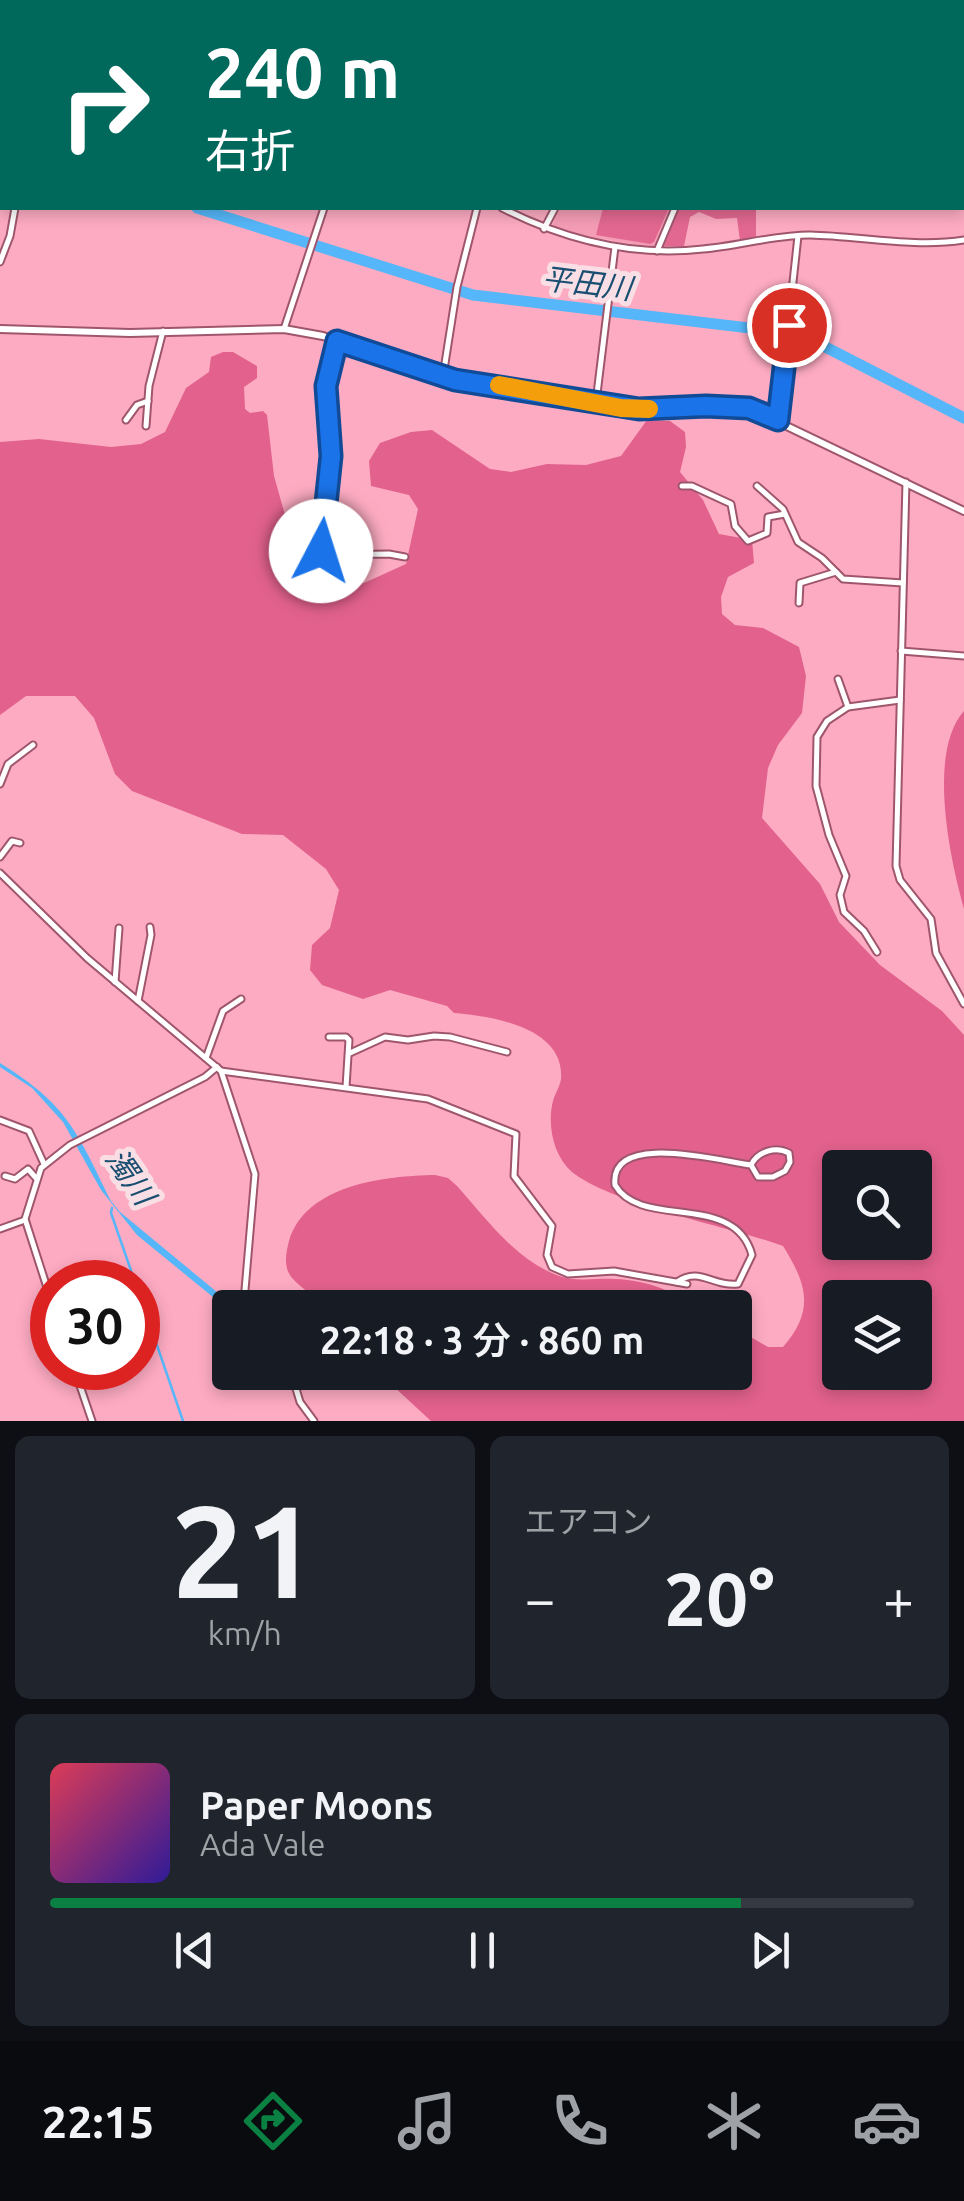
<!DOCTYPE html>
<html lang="ja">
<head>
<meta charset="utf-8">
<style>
  :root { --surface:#171b24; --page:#20242c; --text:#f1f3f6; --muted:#9ea1a6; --line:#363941; --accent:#0b8043 }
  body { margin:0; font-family:Ubuntu,"Noto Sans JP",sans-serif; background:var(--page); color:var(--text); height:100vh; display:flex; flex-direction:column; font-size:38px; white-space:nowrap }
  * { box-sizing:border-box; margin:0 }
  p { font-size:32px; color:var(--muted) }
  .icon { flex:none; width:55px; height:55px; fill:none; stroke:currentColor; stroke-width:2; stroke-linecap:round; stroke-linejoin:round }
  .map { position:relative; height:1421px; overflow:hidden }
  .sheet { display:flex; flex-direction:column; gap:15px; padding:15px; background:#0d0f14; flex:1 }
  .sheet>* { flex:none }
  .hud { position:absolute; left:0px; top:0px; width:965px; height:210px; box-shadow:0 5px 15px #0003; background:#00695c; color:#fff; overflow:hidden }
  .fabs { position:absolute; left:822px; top:1150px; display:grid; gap:20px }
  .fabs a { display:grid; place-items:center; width:110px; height:110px; border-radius:10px; background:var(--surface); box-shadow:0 5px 15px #0003; font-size:50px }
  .speed { position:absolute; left:30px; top:1260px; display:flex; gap:20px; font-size:50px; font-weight:700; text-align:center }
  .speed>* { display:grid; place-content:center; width:130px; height:130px; border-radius:50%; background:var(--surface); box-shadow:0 5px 15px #0003; line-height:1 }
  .speed .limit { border:15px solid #d22; background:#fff; color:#111 }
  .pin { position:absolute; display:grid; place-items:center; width:85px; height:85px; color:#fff; margin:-42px; border:5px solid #fff; border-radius:50%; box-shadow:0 2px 10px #0007 }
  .me { position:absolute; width:110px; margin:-55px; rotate:5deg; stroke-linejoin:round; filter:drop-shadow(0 0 8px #0008) }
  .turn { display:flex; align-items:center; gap:35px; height:210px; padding:0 40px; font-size:45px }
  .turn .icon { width:130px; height:130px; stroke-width:2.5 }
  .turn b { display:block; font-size:70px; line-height:85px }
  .big { font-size:75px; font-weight:600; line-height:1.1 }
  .sheet .widget { flex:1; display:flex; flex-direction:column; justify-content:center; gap:15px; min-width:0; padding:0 35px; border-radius:15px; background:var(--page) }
  .sheet .dial { align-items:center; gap:0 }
  .dial b { font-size:130px; line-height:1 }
  .song { display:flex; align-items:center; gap:30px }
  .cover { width:120px; height:120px; border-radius:15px; background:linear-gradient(135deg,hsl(350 70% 55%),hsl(250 70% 35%)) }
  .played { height:10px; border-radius:5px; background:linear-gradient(90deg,var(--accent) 80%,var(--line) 80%) }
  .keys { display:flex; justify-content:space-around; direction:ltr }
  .heat { display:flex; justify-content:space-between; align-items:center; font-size:55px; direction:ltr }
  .sheet .tiles { flex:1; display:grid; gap:15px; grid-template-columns:1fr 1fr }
  .widget:last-child { grid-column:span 2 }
  .trip { position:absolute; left:212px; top:1290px; width:540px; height:100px; border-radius:10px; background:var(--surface); box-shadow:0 5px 15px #0003; font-weight:600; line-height:100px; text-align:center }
  .menu { display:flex; height:160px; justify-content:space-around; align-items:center; background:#090b0e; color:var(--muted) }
  .menu .icon { width:70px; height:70px }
  .menu .active { color:var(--accent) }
  .menu b { font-size:45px; color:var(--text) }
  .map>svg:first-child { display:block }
  .built { fill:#f59db6 }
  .green { fill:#e36891 }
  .forest { fill:#e2618d; fill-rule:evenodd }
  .water { fill:#55b7f9 }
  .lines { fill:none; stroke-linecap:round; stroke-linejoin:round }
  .stream { stroke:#55b7f9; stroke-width:2.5 }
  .river { stroke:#55b7f9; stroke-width:11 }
  .minor-casing { stroke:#9f566c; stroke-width:9 }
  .tertiary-casing { stroke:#9f566c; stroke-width:10 }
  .motorway-casing { stroke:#ac6424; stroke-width:14 }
  .minor { stroke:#fff; stroke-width:5 }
  .tertiary { stroke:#fff; stroke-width:6 }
  .motorway { stroke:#fa9832; stroke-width:10 }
  .rail-casing { stroke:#391923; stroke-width:6 }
  .rail { stroke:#f9dfe5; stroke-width:2.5; stroke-dasharray:8; stroke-linecap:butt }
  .route-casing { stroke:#114b97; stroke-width:25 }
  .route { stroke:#1a73e8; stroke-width:18 }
  .slow { stroke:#f59e0b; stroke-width:18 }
  .labels { text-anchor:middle; stroke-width:10; stroke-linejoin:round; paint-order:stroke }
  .water-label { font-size:30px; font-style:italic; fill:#1b4f71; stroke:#f9dfe5 }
</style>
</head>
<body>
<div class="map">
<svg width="964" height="1421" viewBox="0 0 964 1421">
  <rect width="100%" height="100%" fill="#fdabc2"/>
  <polygon class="built" points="558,208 673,208 654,248 552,229"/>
  <g class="green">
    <polygon points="603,208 669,208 654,242 650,244 596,235"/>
    <polygon points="679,208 756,208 756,239 740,241 737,218 716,219 699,212 690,217 684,246 664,246"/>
  </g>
  <g class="forest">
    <path d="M223,352H233L257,366V378L244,387L245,409L250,413L263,411L267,415L274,476L287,522L302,571L317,587L364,583L406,564L418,509L409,495L371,486L369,461L380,443L411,432L432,430L490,469L511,472L547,464L586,465L621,456L647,420L670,421L685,432L686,447L680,472L703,500L719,534L752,540L754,563L728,577L721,597L722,614L735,625L763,628L799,647L806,676L802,713L778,745L768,768L762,818L820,884L839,922L880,965L942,1011L964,1035V1421H431L379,1373L735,1372V1328L768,1347H783C815,1311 807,1284 783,1246C728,1226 614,1205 572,1172C553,1156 547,1124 553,1101C555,1094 560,1086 561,1079C565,1027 491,1016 454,1013L447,1006L390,990L363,999L322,985L310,970L312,945L330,928L339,890L326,869L283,835L242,834L132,791L115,774L94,718L75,696H26L0,715V442L39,439L111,447L141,444L165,432L186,388L209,372L211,357ZM840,1168H915V1242H840ZM840,1298H915V1372H840Z"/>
    <path d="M964,711V909C950,859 927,752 964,711Z"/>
    <path d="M435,1175L448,1178L457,1186C486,1218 513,1257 554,1274C574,1283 594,1278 615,1279C649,1280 672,1292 701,1307H329C317,1298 302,1289 292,1278C283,1267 286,1253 289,1241C306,1184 386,1176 435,1175Z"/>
  </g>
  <path class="water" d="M0,1063C68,1105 77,1132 111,1201L120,1212L235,1307L230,1308V1311L137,1235L101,1190L63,1122L32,1088L0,1067Z"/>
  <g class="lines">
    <g class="stream">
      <polyline points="112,1208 111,1213 135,1282"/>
      <polyline points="138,1290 183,1421"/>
    </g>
    <g class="river">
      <polyline points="0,141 2,142"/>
      <polyline points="197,208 473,295 800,334 964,418"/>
    </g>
    <g class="minor-casing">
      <g id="minor">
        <polyline points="38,0 38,2"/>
        <polyline points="181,0 221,2"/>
        <polyline points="322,0 322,2"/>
        <polyline points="593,0 603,2"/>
        <polyline points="962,129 964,130"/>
        <path d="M502,208C565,240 631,257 703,249C738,246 774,235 810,235C860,236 914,248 964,240"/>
        <polyline points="544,229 555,208"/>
        <polyline points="657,251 675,208"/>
        <polyline points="0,262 10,236 15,208"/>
        <polyline points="284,329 324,208"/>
        <polyline points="443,376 457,287 477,208"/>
        <polyline points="596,402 615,247"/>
        <polyline points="126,420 137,405 148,401"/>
        <polyline points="778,420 798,236"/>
        <polyline points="146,426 149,386 163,331"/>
        <polyline points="906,482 896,866 900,880 931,919 936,953 964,1004"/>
        <polyline points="682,486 692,486 731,504 735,526 748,541 767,533 768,517 785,514"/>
        <polyline points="757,486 783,509 798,542 822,558 843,579 903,583"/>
        <polyline points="321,555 389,554 405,557"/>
        <polyline points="314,593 312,571 321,560 326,520 326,481 331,456 326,385 337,341"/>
        <polyline points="799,603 800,583 836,572"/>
        <polyline points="901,651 964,656"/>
        <polyline points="838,679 848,707"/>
        <polyline points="0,784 8,764 33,745"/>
        <polyline points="0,857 12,841 20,843"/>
        <polyline points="0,873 87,958 221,1071 255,1174 245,1290 250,1308"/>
        <polyline points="877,952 864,931 844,912 840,895 846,876 829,835 816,786 817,737 827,721 848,707 900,700"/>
        <polyline points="115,982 119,928"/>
        <polyline points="138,1001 151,935 150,927"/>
        <polyline points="329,1037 346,1037 349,1040 346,1087"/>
        <polyline points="350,1053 385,1037 408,1040 434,1036 450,1037 507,1052"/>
        <polyline points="206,1058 223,1011 241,999"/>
        <polyline points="221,1071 428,1099 516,1134 514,1176 552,1226 547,1255 552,1267 568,1274 614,1271 687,1284"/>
        <polyline points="0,1120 29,1131 44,1164"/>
        <polyline points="5,1176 15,1179 28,1169 36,1178"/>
        <polyline points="0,1229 25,1220"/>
        <path d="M677,1282C699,1266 713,1287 738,1284L752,1255C735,1191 641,1230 615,1185C609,1130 724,1162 751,1165L758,1177H773L785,1171L790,1162L789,1153C776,1146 758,1151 751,1165"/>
        <polyline points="52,1303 25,1219 41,1168 70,1145 205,1077 217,1067"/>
        <polyline points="74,1368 92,1421"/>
        <polyline points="291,1372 300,1402 314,1421"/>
      </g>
    </g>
    <g class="tertiary-casing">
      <polyline id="tertiary" points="0,329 130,333 284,329 323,336 455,379 639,409 706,406 749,408 964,511"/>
    </g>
    <g class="motorway-casing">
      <g id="motorway">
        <polyline points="635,0 642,2"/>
        <polyline points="688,0 695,2"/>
        <polyline points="962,95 964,96"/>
        <polyline points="962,115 964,116"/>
      </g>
    </g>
    <use href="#minor" class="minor"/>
    <use href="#tertiary" class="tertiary"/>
    <use href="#motorway" class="motorway"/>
    <g class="rail-casing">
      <g id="rail">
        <polyline points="830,0 836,2"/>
        <polyline points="925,0 932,2"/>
        <polyline points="962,15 964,15"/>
        <polyline points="962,48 964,49"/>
      </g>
    </g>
    <use href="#rail" class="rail"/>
  </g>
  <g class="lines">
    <g class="route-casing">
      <polyline id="route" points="321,551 331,456 326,386 337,341 455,380 639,409 706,406 749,408 778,420 789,325"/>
    </g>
    <use href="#route" class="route"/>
    <polyline class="slow" points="499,385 621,408 649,409"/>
  </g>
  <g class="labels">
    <g class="water-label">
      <text transform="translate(587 284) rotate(7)" y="10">平田川</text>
      <text transform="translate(130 1177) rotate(55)" y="10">濁川</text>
    </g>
  </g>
</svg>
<div class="fabs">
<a><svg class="icon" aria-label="search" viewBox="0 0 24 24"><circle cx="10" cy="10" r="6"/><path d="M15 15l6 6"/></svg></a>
<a><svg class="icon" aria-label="layers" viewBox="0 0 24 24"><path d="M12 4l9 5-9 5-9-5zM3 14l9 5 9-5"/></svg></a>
</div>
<div class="speed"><div class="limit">30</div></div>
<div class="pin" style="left:789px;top:325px;background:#d93025"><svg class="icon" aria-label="arrive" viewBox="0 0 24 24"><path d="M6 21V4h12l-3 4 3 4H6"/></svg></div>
<svg class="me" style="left:321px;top:551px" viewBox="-20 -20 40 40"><circle r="19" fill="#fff"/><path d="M0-13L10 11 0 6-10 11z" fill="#1a73e8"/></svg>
<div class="trip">22:18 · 3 分 · 860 m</div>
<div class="hud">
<div class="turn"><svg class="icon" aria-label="right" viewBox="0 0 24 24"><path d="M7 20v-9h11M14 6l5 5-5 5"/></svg><div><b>240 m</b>右折</div></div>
</div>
</div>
<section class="sheet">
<div class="tiles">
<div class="widget dial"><b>21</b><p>km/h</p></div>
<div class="widget"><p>エアコン</p>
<div class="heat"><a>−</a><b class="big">20°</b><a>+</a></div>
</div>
<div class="widget">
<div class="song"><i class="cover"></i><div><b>Paper Moons</b><p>Ada Vale</p></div></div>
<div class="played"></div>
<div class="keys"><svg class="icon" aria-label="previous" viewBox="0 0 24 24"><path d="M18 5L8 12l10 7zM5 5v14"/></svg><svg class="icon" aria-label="pause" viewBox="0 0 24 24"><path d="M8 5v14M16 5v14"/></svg><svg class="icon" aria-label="next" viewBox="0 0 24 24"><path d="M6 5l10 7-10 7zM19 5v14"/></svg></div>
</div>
</div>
</section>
<nav class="menu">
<b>22:15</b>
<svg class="icon active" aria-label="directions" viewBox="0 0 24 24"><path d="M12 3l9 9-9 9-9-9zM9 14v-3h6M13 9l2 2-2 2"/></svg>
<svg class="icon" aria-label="music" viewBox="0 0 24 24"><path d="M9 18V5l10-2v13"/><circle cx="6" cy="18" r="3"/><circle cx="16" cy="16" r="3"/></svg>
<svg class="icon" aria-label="phone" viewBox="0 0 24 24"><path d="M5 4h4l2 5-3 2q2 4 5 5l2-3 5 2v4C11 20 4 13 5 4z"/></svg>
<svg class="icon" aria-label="climate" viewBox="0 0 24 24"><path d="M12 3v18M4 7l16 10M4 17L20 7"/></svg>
<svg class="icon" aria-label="car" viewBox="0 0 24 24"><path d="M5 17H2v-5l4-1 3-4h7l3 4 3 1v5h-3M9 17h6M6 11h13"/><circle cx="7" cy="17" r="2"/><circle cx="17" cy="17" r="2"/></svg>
</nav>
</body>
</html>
